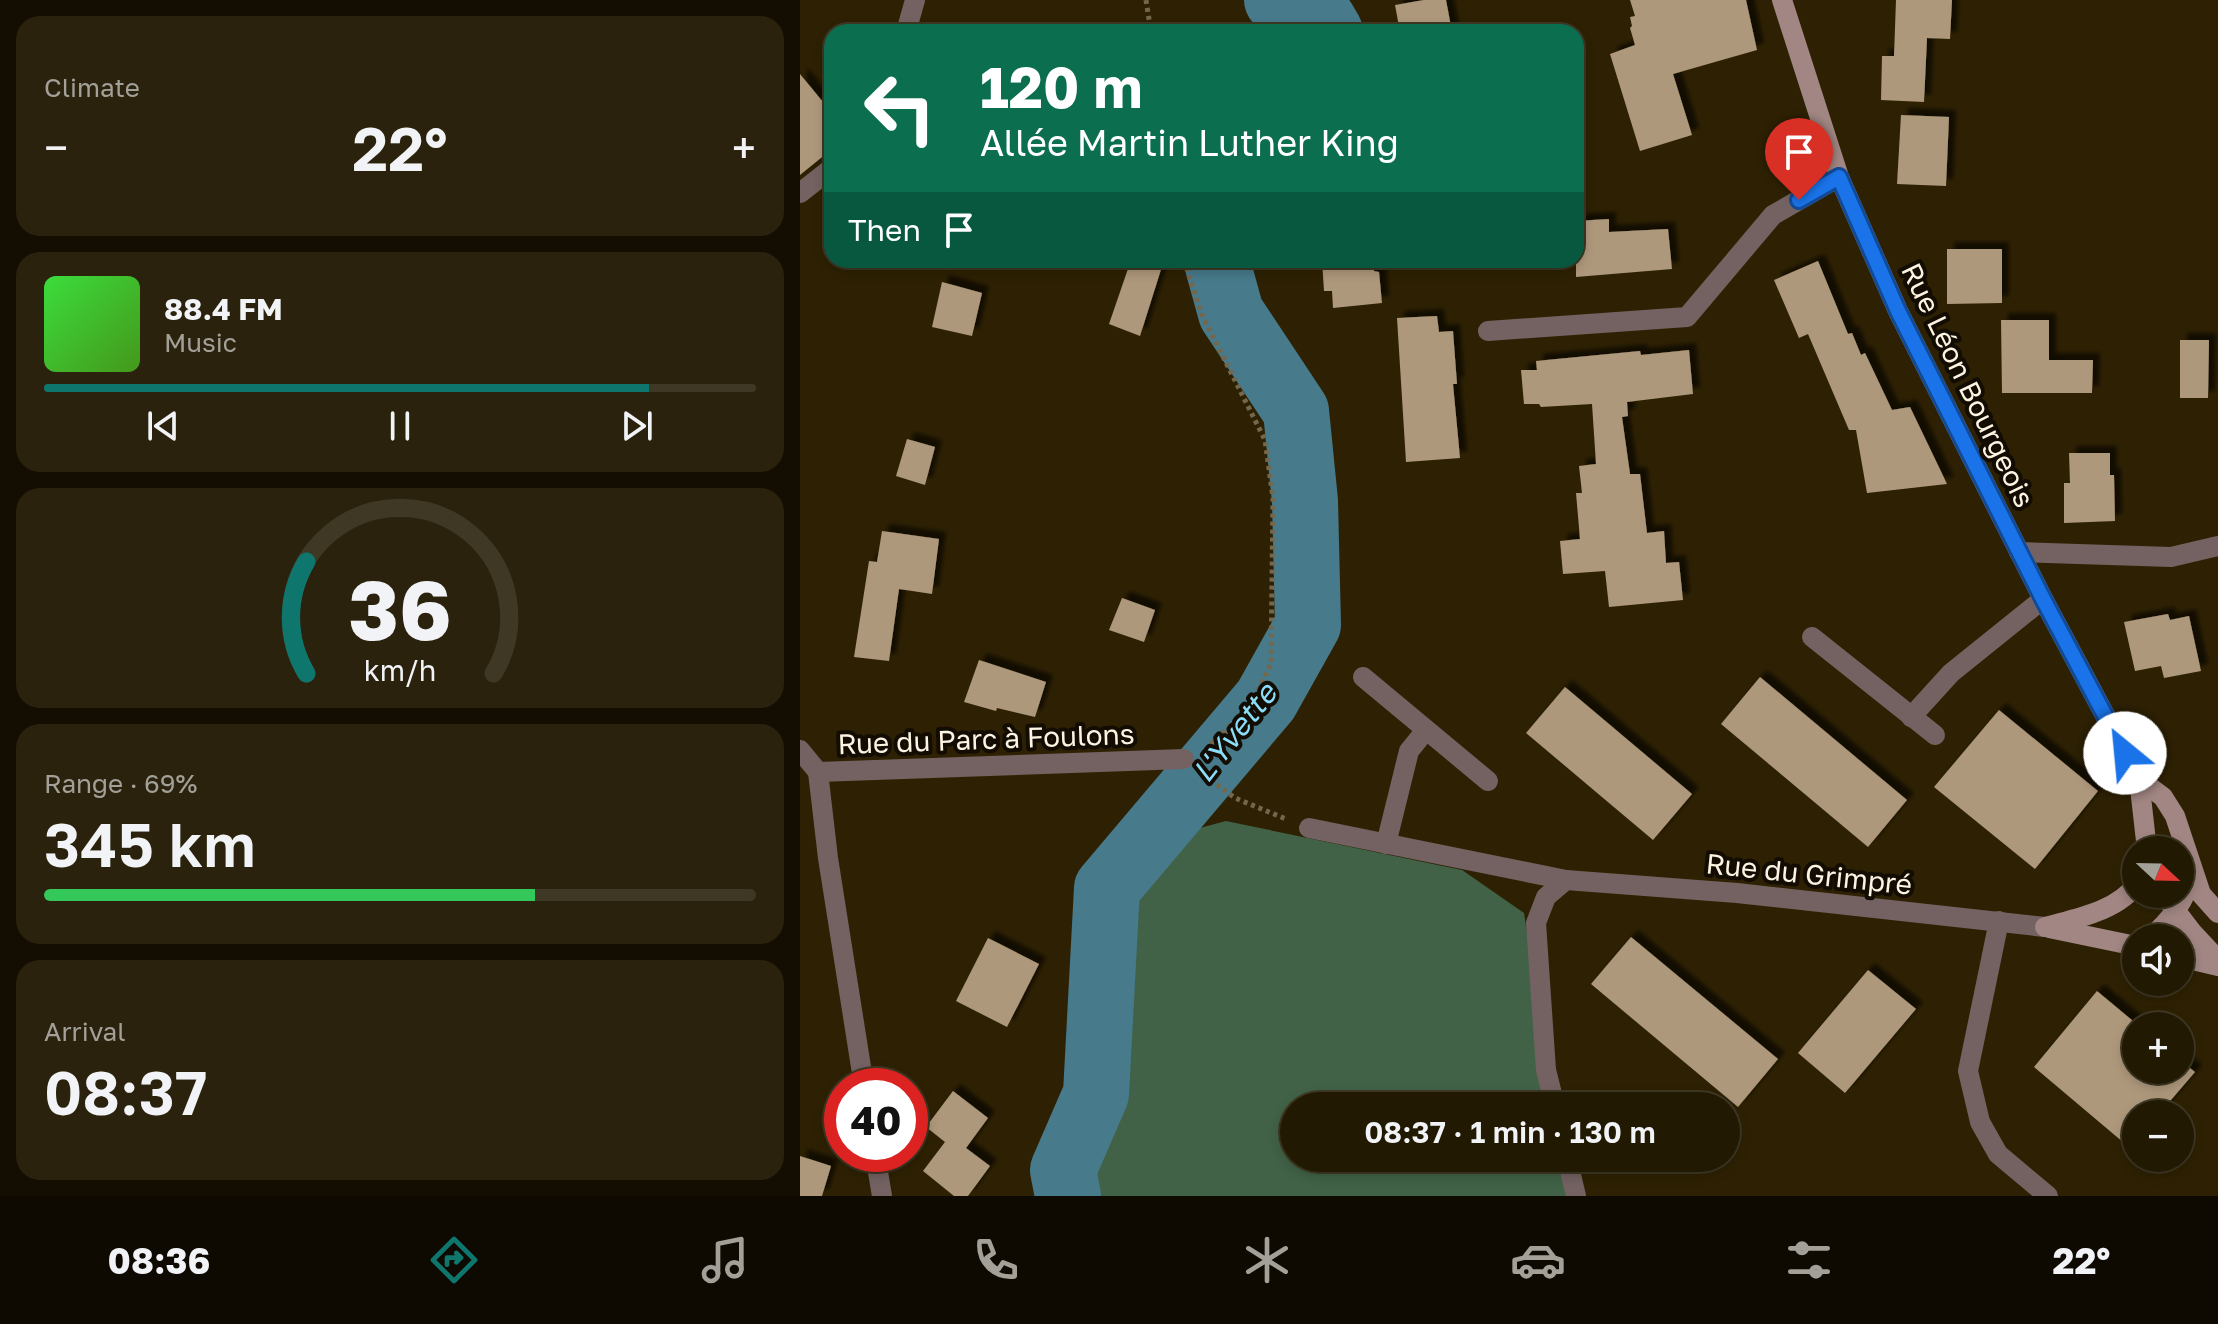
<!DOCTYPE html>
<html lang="en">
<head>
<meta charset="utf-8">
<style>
  :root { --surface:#221902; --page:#2a220c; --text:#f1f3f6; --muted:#a2a099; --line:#3f3824; --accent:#0f766e }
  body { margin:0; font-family:"Golos Text",sans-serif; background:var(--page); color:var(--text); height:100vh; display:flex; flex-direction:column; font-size:30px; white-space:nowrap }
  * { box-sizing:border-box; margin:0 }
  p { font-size:26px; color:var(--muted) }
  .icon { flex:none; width:44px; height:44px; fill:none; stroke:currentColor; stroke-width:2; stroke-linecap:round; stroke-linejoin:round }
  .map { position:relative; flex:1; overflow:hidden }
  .drawer { display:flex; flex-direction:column; gap:16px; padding:16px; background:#130e01; width:800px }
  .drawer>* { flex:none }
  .top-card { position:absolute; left:24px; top:24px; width:760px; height:244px; border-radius:24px; box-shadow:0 4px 12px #0003,0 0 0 2px var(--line); background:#0b6e4f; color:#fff; overflow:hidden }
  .needle { width:52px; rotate:112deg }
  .buttons { position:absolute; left:1322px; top:836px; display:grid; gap:16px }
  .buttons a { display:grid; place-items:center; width:72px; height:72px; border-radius:50%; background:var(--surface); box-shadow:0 4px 12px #0003,0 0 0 2px var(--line); font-size:40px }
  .speed { position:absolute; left:24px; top:1068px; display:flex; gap:16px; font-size:40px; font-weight:700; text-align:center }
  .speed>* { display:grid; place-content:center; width:104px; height:104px; border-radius:50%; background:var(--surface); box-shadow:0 4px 12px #0003,0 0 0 2px var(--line); line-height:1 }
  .speed .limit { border:12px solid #d22; background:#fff; color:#111 }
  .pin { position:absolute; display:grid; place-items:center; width:68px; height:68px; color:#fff; margin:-82px -34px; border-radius:50% 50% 50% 0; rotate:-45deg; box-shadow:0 0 8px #0007 }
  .pin .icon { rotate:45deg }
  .me { position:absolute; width:88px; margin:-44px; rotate:332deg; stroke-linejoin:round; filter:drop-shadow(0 0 6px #0008) }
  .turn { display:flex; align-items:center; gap:28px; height:168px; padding:0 24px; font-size:36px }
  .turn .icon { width:104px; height:104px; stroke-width:2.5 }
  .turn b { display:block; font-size:56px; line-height:68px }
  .then { display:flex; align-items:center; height:76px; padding:0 24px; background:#0003; gap:16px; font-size:30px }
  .big { font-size:60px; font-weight:600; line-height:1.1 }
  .drawer .tile { flex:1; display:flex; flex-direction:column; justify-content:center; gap:12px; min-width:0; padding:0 28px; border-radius:24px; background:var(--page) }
  .drawer .dial { align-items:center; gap:0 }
  .dial svg { height:208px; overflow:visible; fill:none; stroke:var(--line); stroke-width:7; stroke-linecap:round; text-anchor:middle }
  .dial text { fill:var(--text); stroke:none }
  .song { display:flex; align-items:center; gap:24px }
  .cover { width:96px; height:96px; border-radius:12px; background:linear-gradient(135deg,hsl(120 70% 55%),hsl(100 70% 35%)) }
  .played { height:8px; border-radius:4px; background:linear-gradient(90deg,var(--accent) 85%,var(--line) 85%) }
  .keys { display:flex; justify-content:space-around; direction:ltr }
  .heat { display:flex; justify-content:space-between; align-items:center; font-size:44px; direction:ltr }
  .charge { height:12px; border-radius:6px; background:linear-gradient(90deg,#34c759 69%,var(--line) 0) }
  .trip { position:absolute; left:480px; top:1092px; width:460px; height:80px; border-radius:40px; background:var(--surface); box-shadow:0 4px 12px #0003,0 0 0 2px var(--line); font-weight:600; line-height:80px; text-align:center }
  .tabs { display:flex; height:128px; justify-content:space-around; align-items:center; background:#0e0a01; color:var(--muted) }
  .tabs .icon { width:56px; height:56px }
  .tabs .current { color:var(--accent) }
  .tabs b { font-size:36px; color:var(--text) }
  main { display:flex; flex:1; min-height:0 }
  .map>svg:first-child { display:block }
  .forest { fill:#416246 }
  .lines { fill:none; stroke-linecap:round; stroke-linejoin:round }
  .river { stroke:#477a8b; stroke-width:66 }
  .building { fill:#ae987b; filter:url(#shadow) }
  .path { stroke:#73684e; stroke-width:5; stroke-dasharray:4 4; stroke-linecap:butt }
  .lane { stroke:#736261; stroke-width:20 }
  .street { stroke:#736261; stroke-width:20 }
  .secondary { stroke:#a18683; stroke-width:20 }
  .route-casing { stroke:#114b97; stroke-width:20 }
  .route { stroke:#1a73e8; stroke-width:14 }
  .labels { text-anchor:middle; stroke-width:8; stroke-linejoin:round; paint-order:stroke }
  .street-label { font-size:28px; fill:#fcf3e2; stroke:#120c02 }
  .water-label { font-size:30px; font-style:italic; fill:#8adefa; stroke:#120c02 }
</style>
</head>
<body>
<main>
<section class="drawer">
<div class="tile"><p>Climate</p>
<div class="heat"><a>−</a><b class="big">22°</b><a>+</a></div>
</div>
<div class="tile">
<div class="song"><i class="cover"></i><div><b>88.4 FM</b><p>Music</p></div></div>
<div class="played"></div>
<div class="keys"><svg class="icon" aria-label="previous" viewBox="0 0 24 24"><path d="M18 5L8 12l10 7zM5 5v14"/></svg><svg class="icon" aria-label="pause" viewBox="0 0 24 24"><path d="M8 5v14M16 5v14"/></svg><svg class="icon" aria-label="next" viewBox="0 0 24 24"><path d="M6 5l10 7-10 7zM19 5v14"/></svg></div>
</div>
<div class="tile dial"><svg viewBox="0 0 100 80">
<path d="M14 69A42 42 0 1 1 86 69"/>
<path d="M14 69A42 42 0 0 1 14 26" stroke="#0f766e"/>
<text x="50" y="56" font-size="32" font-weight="700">36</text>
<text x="50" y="72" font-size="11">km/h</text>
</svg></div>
<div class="tile"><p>Range · 69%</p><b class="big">345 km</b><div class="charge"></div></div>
<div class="tile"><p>Arrival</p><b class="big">08:37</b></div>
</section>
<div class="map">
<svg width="1418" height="1196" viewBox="0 0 1418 1196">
  <defs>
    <filter id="shadow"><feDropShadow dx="7" dy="-7" stdDeviation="2" flood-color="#0009"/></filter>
  </defs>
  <rect width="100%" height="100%" fill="#2e2103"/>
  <polygon class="forest" points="426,821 662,870 724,913 753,1106 494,1106 494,1158 761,1158 766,1196 282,1196 274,1167 307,1087 321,892 366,837"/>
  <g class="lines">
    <g class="river">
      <polyline points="477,0 523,20 530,32"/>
      <polyline points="268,1196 263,1170 296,1094 307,888 466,700 508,625 505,501 496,411 431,313 418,266 419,260"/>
    </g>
  </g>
  <g class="building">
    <polygon points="624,0 646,0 652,32 600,32 595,5"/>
    <polygon points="830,0 946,0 957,50 873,74 892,135 840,151 810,54 835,45 830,28 832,26 830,17 835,16"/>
    <polygon points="1096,0 1152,0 1150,39 1127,38 1124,102 1081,100 1082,56 1094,56"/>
    <polygon points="0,74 32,113 32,149 0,175"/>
    <polygon points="1101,115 1149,117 1146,186 1097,184"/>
    <polygon points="809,219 809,232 868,229 872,269 776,277 776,221"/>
    <polygon points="1147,249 1202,249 1202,303 1147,304"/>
    <polygon points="331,260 364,260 340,336 309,324"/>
    <polygon points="522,260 574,260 574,271 579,272 582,303 533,308 532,291 524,291"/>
    <polygon points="1018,261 1048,334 1052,333 1061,355 1065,353 1092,410 1110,407 1147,484 1067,493 1056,430 1049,430 1008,334 999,338 974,280"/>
    <polygon points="142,282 182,293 172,336 132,327"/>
    <polygon points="637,316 639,332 653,331 657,384 653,384 660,458 606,462 597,318"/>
    <polygon points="1201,320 1249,320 1249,360 1293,360 1292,393 1202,393"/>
    <polygon points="1380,340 1409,340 1408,398 1380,398"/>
    <polygon points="889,350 893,394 827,402 828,416 822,417 830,474 840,474 847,533 864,531 866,563 879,562 883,600 809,607 805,571 763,574 760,541 780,539 776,493 782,493 779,466 796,464 792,404 741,407 739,404 724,404 721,370 737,370 736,361 840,351 841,355"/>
    <polygon points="107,439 135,447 125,485 96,476"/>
    <polygon points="1269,453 1310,453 1310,475 1314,475 1315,521 1264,523 1264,483 1270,483"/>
    <polygon points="82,531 139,539 132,594 99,589 89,661 54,657 69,561 77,562"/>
    <polygon points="322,598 355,610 344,642 309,630"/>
    <polygon points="1368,614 1370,620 1389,616 1401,671 1364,678 1361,666 1335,671 1324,622"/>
    <polygon points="179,660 246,682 235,717 197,708 196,711 164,702"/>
    <polygon points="960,677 1107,800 1068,847 921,724"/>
    <polygon points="765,687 892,794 853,840 726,733"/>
    <polygon points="1199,710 1298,791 1235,869 1134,787"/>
    <polygon points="831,937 978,1059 938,1107 791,984"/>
    <polygon points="188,938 239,964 207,1027 156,1001"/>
    <polygon points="1068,970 1116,1009 1045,1093 998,1053"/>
    <polygon points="1297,991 1339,1026 1336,1026 1336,1070 1380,1070 1380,1060 1395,1072 1359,1114 1336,1114 1336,1141 1330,1148 1234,1067"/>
    <polygon points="153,1091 188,1118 166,1148 190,1166 168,1196 154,1196 123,1171 145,1142 126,1127"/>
    <polygon points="0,1156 31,1166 22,1196 0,1196"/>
  </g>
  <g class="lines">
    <g class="path">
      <polyline points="346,0 351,32"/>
      <polyline points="384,260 402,315 465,440 473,498 471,664 451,704 416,740 408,745"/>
      <polyline points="404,775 435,798 486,819"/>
    </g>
    <g class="lane">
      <polyline points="106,32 115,0"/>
      <polyline points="0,193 32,168"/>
      <polyline points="1012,637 1135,735"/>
      <polyline points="563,677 688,781"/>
      <polyline points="1111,717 1151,673 1243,599"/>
      <polyline points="586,844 609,751 626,730"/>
    </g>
    <g class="street">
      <polyline points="688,331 887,317 973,215 1039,177"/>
      <polyline points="1219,552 1371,557 1418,546"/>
      <polyline points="0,750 18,772"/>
      <polyline points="18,772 384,759"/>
      <polyline points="18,772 28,858 64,1086"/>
      <polyline points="509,828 766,880 937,893 1245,927"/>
      <polyline points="1199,921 1168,1071 1180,1122 1198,1154 1248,1196"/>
      <polyline points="755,1106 746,1070 736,923 746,897 766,880"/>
      <polyline points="75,1154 82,1196"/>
      <polyline points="767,1158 776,1196"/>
    </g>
    <g class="secondary">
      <polyline points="982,0 1039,177 1098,311 1243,599 1339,779 1347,850"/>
      <polyline points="1339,779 1363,797 1375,816 1401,894 1418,913"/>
      <polyline points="1363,894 1392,932 1418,960"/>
      <path d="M1245,927C1273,919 1319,911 1336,884"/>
      <polyline points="1249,928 1336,946"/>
      <path d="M1350,938C1370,920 1386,901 1392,874"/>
      <polyline points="1380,957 1418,966"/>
    </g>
  </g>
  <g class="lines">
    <g class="route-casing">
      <polyline id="route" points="999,200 1039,177 1098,311 1243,599 1325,753"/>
    </g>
    <use href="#route" class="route"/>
  </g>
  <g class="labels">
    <g class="street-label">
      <text transform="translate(1168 385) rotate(64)" y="10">Rue Léon Bourgeois</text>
      <text transform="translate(186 739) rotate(-2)" y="10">Rue du Parc à Foulons</text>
      <text transform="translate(1009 874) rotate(6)" y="10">Rue du Grimpré</text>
    </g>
    <g class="water-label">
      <text transform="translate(435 733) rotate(-52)" y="10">L'Yvette</text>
    </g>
  </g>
</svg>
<div class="buttons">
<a><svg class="needle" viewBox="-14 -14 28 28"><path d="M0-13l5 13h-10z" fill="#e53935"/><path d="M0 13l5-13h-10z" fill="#a2a099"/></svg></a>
<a><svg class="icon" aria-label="sound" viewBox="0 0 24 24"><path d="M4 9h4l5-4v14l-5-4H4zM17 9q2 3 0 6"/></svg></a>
<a>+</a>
<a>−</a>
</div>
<div class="speed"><div class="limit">40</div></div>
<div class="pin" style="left:999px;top:200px;background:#d93025"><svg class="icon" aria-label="arrive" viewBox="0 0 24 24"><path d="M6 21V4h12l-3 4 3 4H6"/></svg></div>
<svg class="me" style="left:1325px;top:753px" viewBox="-20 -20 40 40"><circle r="19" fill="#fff"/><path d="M0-13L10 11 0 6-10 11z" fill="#1a73e8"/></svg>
<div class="trip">08:37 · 1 min · 130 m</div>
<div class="top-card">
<div class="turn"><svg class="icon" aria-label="left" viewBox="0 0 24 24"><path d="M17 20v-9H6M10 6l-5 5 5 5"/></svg><div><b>120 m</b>Allée Martin Luther King</div></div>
<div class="then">Then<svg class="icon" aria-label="arrive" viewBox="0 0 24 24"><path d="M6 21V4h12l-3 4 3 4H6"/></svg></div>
</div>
</div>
</main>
<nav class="tabs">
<b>08:36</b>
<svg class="icon current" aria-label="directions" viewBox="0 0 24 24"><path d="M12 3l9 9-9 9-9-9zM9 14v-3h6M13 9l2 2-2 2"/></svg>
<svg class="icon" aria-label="music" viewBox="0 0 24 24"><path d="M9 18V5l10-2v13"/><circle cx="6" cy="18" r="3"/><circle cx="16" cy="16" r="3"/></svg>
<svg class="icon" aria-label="phone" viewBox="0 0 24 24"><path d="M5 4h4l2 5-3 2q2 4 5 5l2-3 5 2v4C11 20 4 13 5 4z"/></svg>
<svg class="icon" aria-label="climate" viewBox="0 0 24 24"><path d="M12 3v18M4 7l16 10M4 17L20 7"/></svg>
<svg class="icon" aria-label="car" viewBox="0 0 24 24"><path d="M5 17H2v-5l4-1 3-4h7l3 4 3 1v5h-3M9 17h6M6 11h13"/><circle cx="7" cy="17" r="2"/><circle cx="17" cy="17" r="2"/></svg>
<svg class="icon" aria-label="filters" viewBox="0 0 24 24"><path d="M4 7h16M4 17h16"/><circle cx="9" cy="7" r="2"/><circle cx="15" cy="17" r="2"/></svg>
<b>22°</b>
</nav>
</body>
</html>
